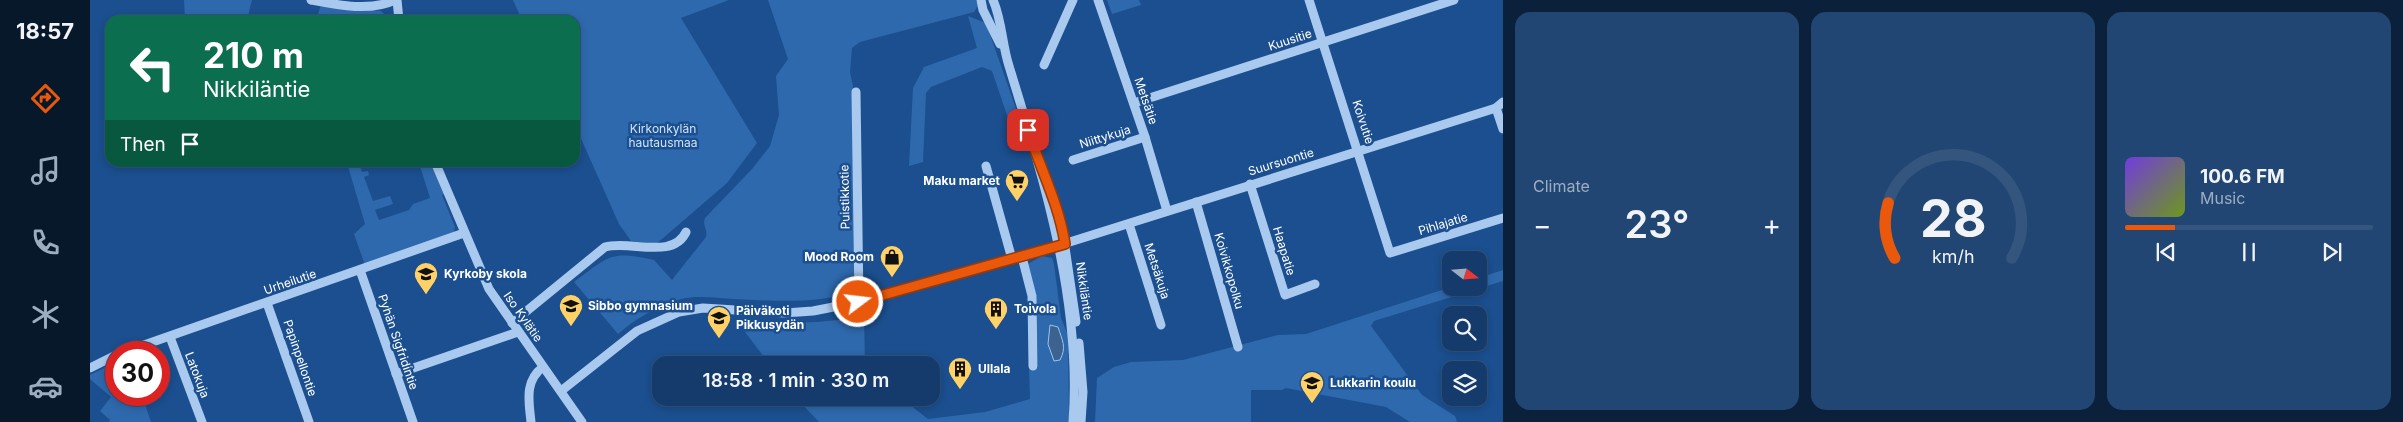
<!DOCTYPE html>
<html lang="en">
<head>
<meta charset="utf-8">
<style>
  :root { --surface:#143b6b; --page:#214673; --text:#f1f3f6; --muted:#9dadc1; --line:#33557e; --accent:#ea580c }
  body { margin:0; font-family:Inter,sans-serif; background:var(--page); color:var(--text); height:100vh; display:flex; flex-direction:column; font-size:19px; white-space:nowrap }
  * { box-sizing:border-box; margin:0 }
  p { font-size:16px; color:var(--muted) }
  .icon { flex:none; width:28px; height:28px; fill:none; stroke:currentColor; stroke-width:2; stroke-linecap:round; stroke-linejoin:round }
  .map { position:relative; flex:1; overflow:hidden }
  .sheet { display:flex; flex-direction:column; gap:12px; padding:12px; background:#0b203b; width:900px }
  .sheet>* { flex:none }
  .top-card { position:absolute; left:15px; top:15px; width:475px; height:152px; border-radius:15px; box-shadow:0 2px 8px #0003,0 0 0 1px var(--line); background:#0b6e4f; color:#fff; overflow:hidden }
  .needle { width:32px; rotate:107deg }
  .fabs { position:absolute; left:1352px; top:251px; display:grid; gap:10px }
  .fabs a { display:grid; place-items:center; width:45px; height:45px; border-radius:10px; background:var(--surface); box-shadow:0 2px 8px #0003,0 0 0 1px var(--line); font-size:25px }
  .speed { position:absolute; left:15px; top:341px; display:flex; gap:10px; font-size:25px; font-weight:700; text-align:center }
  .speed>* { display:grid; place-content:center; width:65px; height:65px; border-radius:50%; background:var(--surface); box-shadow:0 2px 8px #0003,0 0 0 1px var(--line); line-height:1 }
  .speed .limit { border:8px solid #d22; background:#fff; color:#111 }
  .pin { position:absolute; display:grid; place-items:center; width:42px; height:42px; color:#fff; margin:-21px; border-radius:10px; box-shadow:0 2px 8px #0006 }
  .me { position:absolute; width:55px; margin:-28px; rotate:75deg; stroke-linejoin:round; filter:drop-shadow(0 0 4px #0008) }
  .turn { display:flex; align-items:center; gap:18px; height:105px; padding:0 15px; font-size:22px }
  .turn .icon { width:65px; height:65px; stroke-width:2.5 }
  .turn b { display:block; font-size:35px; line-height:42px }
  .then { display:flex; align-items:center; height:48px; padding:0 15px; background:#0003; gap:10px; font-size:19px }
  .big { font-size:38px; font-weight:600; line-height:1.1 }
  .sheet .tile { flex:1; display:flex; flex-direction:column; justify-content:center; gap:8px; min-width:0; padding:0 18px; border-radius:15px; background:var(--page) }
  .sheet .dial { align-items:center; gap:0 }
  .dial svg { height:130px; overflow:visible; fill:none; stroke:var(--line); stroke-width:7; stroke-linecap:round; text-anchor:middle }
  .dial text { fill:var(--text); stroke:none }
  .song { display:flex; align-items:center; gap:15px }
  .cover { width:60px; height:60px; border-radius:8px; background:linear-gradient(135deg,hsl(260 70% 55%),hsl(80 70% 35%)) }
  .played { height:5px; border-radius:2px; background:linear-gradient(90deg,var(--accent) 20%,var(--line) 20%) }
  .keys { display:flex; justify-content:space-around; direction:ltr }
  .heat { display:flex; justify-content:space-between; align-items:center; font-size:28px; direction:ltr }
  .sheet .tiles { flex:1; display:grid; gap:12px; grid-template-columns:repeat(3,1fr) }
  .trip { position:absolute; left:562px; top:356px; width:288px; height:50px; border-radius:15px; background:var(--surface); box-shadow:0 2px 8px #0003,0 0 0 1px var(--line); font-weight:600; line-height:50px; text-align:center }
  main { display:flex; flex:1; min-height:0 }
  .menu { display:flex; flex-direction:column; width:90px; justify-content:space-around; align-items:center; background:#08182b; color:var(--muted) }
  .menu .icon { width:35px; height:35px }
  .menu .on { color:var(--accent) }
  .menu b { font-size:22px; color:var(--text) }
  .map>svg:first-child { display:block }
  .green { fill:#2e69ad }
  .water { fill:#3c6290; stroke:#9cc4f0 }
  .lines { fill:none; stroke-linecap:round; stroke-linejoin:round }
  .minor { stroke:#a9c9ee; stroke-width:9 }
  .route-casing { stroke:#983908; stroke-width:12 }
  .route { stroke:#ea580c; stroke-width:9 }
  .labels { text-anchor:middle; stroke-width:5; stroke-linejoin:round; paint-order:stroke }
  .street-label { font-size:12px; fill:#fff; stroke:#1b4f8f }
  .park-label { font-size:12px; fill:#cfe3fa; stroke:#1b4f8f }
  .poi-label { font-size:12px; font-weight:bold; fill:#fff; stroke:#1b4f8f; text-anchor:start }
</style>
</head>
<body>
<main>
<nav class="menu">
<b>18:57</b>
<svg class="icon on" aria-label="directions" viewBox="0 0 24 24"><path d="M12 3l9 9-9 9-9-9zM9 14v-3h6M13 9l2 2-2 2"/></svg>
<svg class="icon" aria-label="music" viewBox="0 0 24 24"><path d="M9 18V5l10-2v13"/><circle cx="6" cy="18" r="3"/><circle cx="16" cy="16" r="3"/></svg>
<svg class="icon" aria-label="phone" viewBox="0 0 24 24"><path d="M5 4h4l2 5-3 2q2 4 5 5l2-3 5 2v4C11 20 4 13 5 4z"/></svg>
<svg class="icon" aria-label="climate" viewBox="0 0 24 24"><path d="M12 3v18M4 7l16 10M4 17L20 7"/></svg>
<svg class="icon" aria-label="car" viewBox="0 0 24 24"><path d="M5 17H2v-5l4-1 3-4h7l3 4 3 1v5h-3M9 17h6M6 11h13"/><circle cx="7" cy="17" r="2"/><circle cx="17" cy="17" r="2"/></svg>
</nav>
<div class="map">
<svg width="1413" height="422" viewBox="0 0 1413 422">
  <rect width="100%" height="100%" fill="#1b4f8f"/>
  <g class="green">
    <polygon points="94,0 162,0 157,20 95,20"/>
    <polygon points="423,0 639,0 591,18 667,143 637,183 565,245 541,241 529,224 485,125 485,20 432,20"/>
    <path d="M678,0H886L888,6L884,12L770,42L762,48L760,72L763,86L765,292C725,304 685,301 644,299C627,298 607,295 591,299C568,306 546,318 528,334L484,282C519,256 520,250 564,260L582,280C587,273 614,240 616,237C618,230 612,225 615,218L662,169L680,146L689,115L686,76L698,59Z"/>
    <polygon points="1017,0 1049,0 1051,5 1022,14"/>
    <polygon points="231,5 291,11 300,20 226,20"/>
    <polygon points="878,16 896,23 932,126 920,124 902,71 892,67 841,87 836,93 833,162 819,166 823,88 834,67 887,48"/>
    <polygon points="257,163 269,163 272,172 278,171 279,175 274,177 283,201 300,196 303,204 285,210 289,220 319,210 323,204 340,198 329,163 345,163 357,193 352,195 365,227 364,232 275,265 264,234 275,224"/>
    <polygon points="952,256 962,258 964,264 971,318 978,335 979,422 729,422 706,398 811,398 838,419 895,412 940,399 939,368 948,368 946,296 938,264"/>
    <polygon points="1413,270 1413,281 1284,321 1281,326 1332,395 1365,416 1367,422 1320,422 1296,407 1196,388 1192,390 1161,390 1161,422 1005,422 1007,378 1024,367 1041,362 1093,360 1188,335 1216,334 1361,287 1389,288 1389,278"/>
    <path d="M774,314L775,365H680L646,320C687,321 734,327 774,314Z"/>
    <polygon points="26,362 26,395 52,395 61,422 19,422 20,420 10,411 21,397 0,379 0,375"/>
  </g>
  <path class="water" d="M960,325L968,327C972,340 977,347 970,360L964,361L958,344Z"/>
  <g class="lines">
    <g class="minor">
      <path d="M221,0C247,5 281,12 305,0"/>
      <polyline points="307,0 309,20"/>
      <polyline points="891,0 893,10 910,44"/>
      <path d="M903,0C912,20 912,45 919,66C954,180 992,301 983,422"/>
      <polyline points="1008,0 1055,137 1077,211"/>
      <polyline points="1219,0 1300,253 1413,218"/>
      <polyline points="954,65 983,0"/>
      <polyline points="766,92 769,302"/>
      <polyline points="1044,103 1364,0"/>
      <polyline points="1406,108 1413,129"/>
      <polyline points="983,160 1055,137"/>
      <polyline points="345,162 399,289 492,422"/>
      <polyline points="896,166 922,259"/>
      <polyline points="956,182 972,227 986,322"/>
      <polyline points="1160,184 1195,295 1225,284"/>
      <polyline points="1106,202 1148,347"/>
      <polyline points="1039,224 1071,325"/>
      <polyline points="932,257 942,296 943,366"/>
      <polyline points="270,270 323,422"/>
      <polyline points="177,303 219,422"/>
      <path d="M422,323L515,247C540,240 583,260 596,232"/>
      <polyline points="80,337 112,422"/>
      <polyline points="989,343 993,392 991,422"/>
      <polyline points="34,352 374,233"/>
      <polyline points="0,368 26,355"/>
      <polyline points="306,374 428,332"/>
      <polyline points="471,391 547,331 589,312 613,308 695,313 723,311 769,302 967,246 1406,108 1413,102"/>
      <path d="M441,422C439,402 434,381 453,367"/>
    </g>
  </g>
  <g class="lines">
    <g class="route-casing">
      <path id="route" d="M768,302L975,244C969,204 950,168 938,130"/>
    </g>
    <use href="#route" class="route"/>
  </g>
  <defs>
    <g id="supermarket-pin" transform="scale(1.25)"><path d="M0 17L-7.5 6A9.5 9.5 0 1 1 7.5 6Z" fill="#ffd166" stroke="#1b4f8f"/><path d="M-6-5.5h2.5l.6 2H6L4.5 2H-2.5L-4.4-4H-6ZM-1.5 3.2a1.3 1.3 0 1 0 .1 0ZM3 3.2a1.3 1.3 0 1 0 .1 0Z" fill="#111"/></g>
    <g id="shop-pin" transform="scale(1.25)"><path d="M0 17L-7.5 6A9.5 9.5 0 1 1 7.5 6Z" fill="#ffd166" stroke="#1b4f8f"/><path d="M-5-2.5h2.3a2.7 3.5 0 0 1 5.4 0H5L5.5 6h-11ZM-1.5-2.5h3a1.5 2.3 0 0 0-3 0Z" fill="#111"/></g>
    <g id="school-pin" transform="scale(1.25)"><path d="M0 17L-7.5 6A9.5 9.5 0 1 1 7.5 6Z" fill="#ffd166" stroke="#1b4f8f"/><path d="M0-5L7-2L0 1L-7-2ZM-4 1L0 2.5L4 1V4Q0 6-4 4Z" fill="#111"/></g>
    <g id="building-pin" transform="scale(1.25)"><path d="M0 17L-7.5 6A9.5 9.5 0 1 1 7.5 6Z" fill="#ffd166" stroke="#1b4f8f"/><path d="M-4-6H4V6H1V3H-1V6H-4ZM-2.5-4.3h1.7v1.8h-1.7ZM.8-4.3h1.7v1.8H.8ZM-2.5-1h1.7V.8h-1.7ZM.8-1h1.7V.8H.8Z" fill="#111"/></g>
  </defs>
  <g fill-rule="evenodd">
    <use href="#supermarket-pin" x="927" y="181"/>
    <use href="#shop-pin" x="802" y="257"/>
    <use href="#school-pin" x="336" y="274"/>
    <use href="#school-pin" x="481" y="306"/>
    <use href="#building-pin" x="906" y="309"/>
    <use href="#school-pin" x="629" y="318"/>
    <use href="#building-pin" x="870" y="369"/>
    <use href="#school-pin" x="1222" y="383"/>
  </g>
  <g class="labels">
    <g class="street-label">
      <text transform="translate(1200 40) rotate(-18)" y="4">Kuusitie</text>
      <text transform="translate(1056 101) rotate(71)" y="4">Metsätie</text>
      <text transform="translate(1273 122) rotate(72)" y="4">Koivutie</text>
      <text transform="translate(1015 137) rotate(-17)" y="4">Niittykuja</text>
      <text transform="translate(1191 162) rotate(-17)" y="4">Suursuontie</text>
      <text transform="translate(755 197) rotate(-91)" y="4">Puistikkotie</text>
      <text transform="translate(1353 224) rotate(-17)" y="4">Pihlajatie</text>
      <text transform="translate(1194 251) rotate(73)" y="4">Haapatie</text>
      <text transform="translate(1067 271) rotate(72)" y="4">Metsäkuja</text>
      <text transform="translate(1139 271) rotate(74)" y="4">Koivikkopolku</text>
      <text transform="translate(200 282) rotate(-19)" y="4">Urheilutie</text>
      <text transform="translate(994 291) rotate(82)" y="4">Nikkiläntie</text>
      <text transform="translate(433 317) rotate(55)" y="4">Iso Kylätie</text>
      <text transform="translate(308 342) rotate(71)" y="4">Pyhän Sigfridintie</text>
      <text transform="translate(210 358) rotate(71)" y="4">Papinpellontie</text>
      <text transform="translate(107 375) rotate(69)" y="4">Latokuja</text>
    </g>
    <g class="park-label">
      <text x="573" y="133">Kirkonkylän<tspan x="573" dy="14">hautausmaa</tspan></text>
    </g>
    <g class="poi-label">
      <text x="910" y="185" text-anchor="end">Maku market</text>
      <text x="784" y="261" text-anchor="end">Mood Room</text>
      <text x="354" y="278">Kyrkoby skola</text>
      <text x="498" y="310">Sibbo gymnasium</text>
      <text x="924" y="313">Toivola</text>
      <text x="646" y="315">Päiväkoti<tspan x="646" dy="14">Pikkusydän</tspan></text>
      <text x="888" y="373">Ullala</text>
      <text x="1240" y="387">Lukkarin koulu</text>
    </g>
  </g>
</svg>
<div class="fabs">
<a><svg class="needle" viewBox="-14 -14 28 28"><path d="M0-13l5 13h-10z" fill="#e53935"/><path d="M0 13l5-13h-10z" fill="#9dadc1"/></svg></a>
<a><svg class="icon" aria-label="search" viewBox="0 0 24 24"><circle cx="10" cy="10" r="6"/><path d="M15 15l6 6"/></svg></a>
<a><svg class="icon" aria-label="layers" viewBox="0 0 24 24"><path d="M12 4l9 5-9 5-9-5zM3 14l9 5 9-5"/></svg></a>
</div>
<div class="speed"><div class="limit">30</div></div>
<div class="pin" style="left:938px;top:130px;background:#d93025"><svg class="icon" aria-label="arrive" viewBox="0 0 24 24"><path d="M6 21V4h12l-3 4 3 4H6"/></svg></div>
<svg class="me" style="left:768px;top:302px" viewBox="-20 -20 40 40"><circle r="17" fill="#ea580c" stroke="#fff" stroke-width="3"/><path d="M0-11L8 9 0 5-8 9z" fill="#fff"/></svg>
<div class="trip">18:58 · 1 min · 330 m</div>
<div class="top-card">
<div class="turn"><svg class="icon" aria-label="left" viewBox="0 0 24 24"><path d="M17 20v-9H6M10 6l-5 5 5 5"/></svg><div><b>210 m</b>Nikkiläntie</div></div>
<div class="then">Then<svg class="icon" aria-label="arrive" viewBox="0 0 24 24"><path d="M6 21V4h12l-3 4 3 4H6"/></svg></div>
</div>
</div>
<section class="sheet">
<div class="tiles">
<div class="tile"><p>Climate</p>
<div class="heat"><a>−</a><b class="big">23°</b><a>+</a></div>
</div>
<div class="tile dial"><svg viewBox="0 0 100 80">
<path d="M14 69A42 42 0 1 1 86 69"/>
<path d="M14 69A42 42 0 0 1 10 35" stroke="#ea580c"/>
<text x="50" y="56" font-size="32" font-weight="700">28</text>
<text x="50" y="72" font-size="11">km/h</text>
</svg></div>
<div class="tile">
<div class="song"><i class="cover"></i><div><b>100.6 FM</b><p>Music</p></div></div>
<div class="played"></div>
<div class="keys"><svg class="icon" aria-label="previous" viewBox="0 0 24 24"><path d="M18 5L8 12l10 7zM5 5v14"/></svg><svg class="icon" aria-label="pause" viewBox="0 0 24 24"><path d="M8 5v14M16 5v14"/></svg><svg class="icon" aria-label="next" viewBox="0 0 24 24"><path d="M6 5l10 7-10 7zM19 5v14"/></svg></div>
</div>
</div>
</section>
</main>
</body>
</html>
